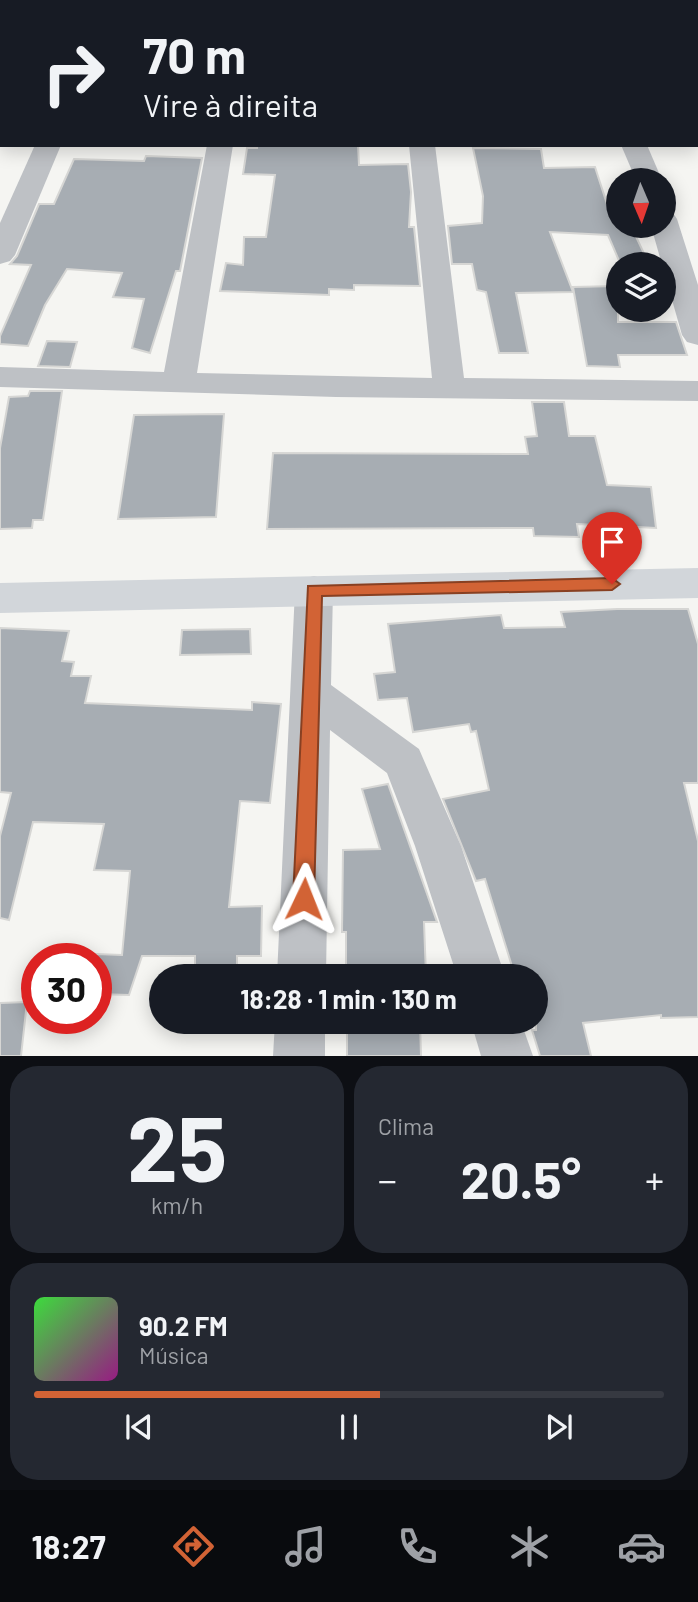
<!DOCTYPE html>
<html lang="pt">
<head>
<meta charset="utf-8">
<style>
  :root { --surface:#171b24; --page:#242831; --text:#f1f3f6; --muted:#9ea1a6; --line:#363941; --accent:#d26335 }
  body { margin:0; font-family:Barlow,sans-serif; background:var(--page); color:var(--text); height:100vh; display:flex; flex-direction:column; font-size:26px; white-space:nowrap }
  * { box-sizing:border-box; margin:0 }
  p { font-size:23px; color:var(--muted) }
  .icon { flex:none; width:38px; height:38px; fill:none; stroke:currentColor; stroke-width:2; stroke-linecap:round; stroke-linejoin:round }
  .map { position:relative; height:1056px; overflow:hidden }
  .drawer { display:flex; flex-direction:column; gap:10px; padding:10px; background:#0d0f14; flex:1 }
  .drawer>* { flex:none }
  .top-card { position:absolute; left:0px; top:0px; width:698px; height:147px; box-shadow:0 4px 18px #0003; background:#171b24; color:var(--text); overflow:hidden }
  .needle { width:46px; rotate:178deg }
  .fabs { position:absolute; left:606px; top:168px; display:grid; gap:14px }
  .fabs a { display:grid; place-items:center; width:70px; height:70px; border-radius:50%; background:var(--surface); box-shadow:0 4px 18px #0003; font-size:35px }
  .speed { position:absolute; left:21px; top:943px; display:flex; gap:14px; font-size:35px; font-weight:700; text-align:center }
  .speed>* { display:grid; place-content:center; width:91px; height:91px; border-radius:50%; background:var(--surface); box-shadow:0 4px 18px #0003; line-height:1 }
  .speed .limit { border:10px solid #d22; background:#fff; color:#111 }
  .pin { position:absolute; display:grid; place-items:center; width:60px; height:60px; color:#fff; margin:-72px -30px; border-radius:50% 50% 50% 0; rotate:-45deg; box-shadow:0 0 7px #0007 }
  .pin .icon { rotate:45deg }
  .me { position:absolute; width:77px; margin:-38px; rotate:2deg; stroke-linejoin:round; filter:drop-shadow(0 0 5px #0008) }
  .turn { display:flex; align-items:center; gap:24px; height:147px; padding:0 28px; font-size:32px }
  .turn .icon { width:91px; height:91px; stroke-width:2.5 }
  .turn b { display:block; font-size:49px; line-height:60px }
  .big { font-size:52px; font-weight:700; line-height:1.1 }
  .drawer .widget { flex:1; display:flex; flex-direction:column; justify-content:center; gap:10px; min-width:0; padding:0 24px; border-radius:28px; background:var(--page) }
  .drawer .dial { align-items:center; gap:0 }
  .dial b { font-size:91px; line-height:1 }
  .song { display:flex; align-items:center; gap:21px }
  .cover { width:84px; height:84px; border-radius:10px; background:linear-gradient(135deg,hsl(120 70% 55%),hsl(310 70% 35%)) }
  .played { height:7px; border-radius:4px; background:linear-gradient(90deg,var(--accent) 55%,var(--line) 55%) }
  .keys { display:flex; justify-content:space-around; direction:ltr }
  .heat { display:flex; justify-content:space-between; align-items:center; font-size:38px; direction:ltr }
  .drawer .tiles { flex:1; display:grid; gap:10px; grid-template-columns:1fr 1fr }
  .widget:last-child { grid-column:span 2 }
  .trip { position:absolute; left:149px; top:964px; width:399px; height:70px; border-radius:35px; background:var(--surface); box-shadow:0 4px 18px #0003; font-weight:700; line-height:70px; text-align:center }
  .dock { display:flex; height:112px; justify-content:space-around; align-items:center; background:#090b0e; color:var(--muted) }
  .dock .icon { width:49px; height:49px }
  .dock .current { color:var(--accent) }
  .dock b { font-size:32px; color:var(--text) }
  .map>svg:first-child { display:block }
  .building { fill:#a7adb3; stroke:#d6d6d4; stroke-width:2 }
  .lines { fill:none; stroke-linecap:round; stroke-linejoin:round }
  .minor { fill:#bec1c5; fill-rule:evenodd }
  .major { fill:#d2d6da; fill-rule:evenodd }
  .route { fill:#d26335; stroke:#884022; stroke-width:2 }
</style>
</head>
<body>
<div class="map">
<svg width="698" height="1056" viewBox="0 0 698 1056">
  <rect width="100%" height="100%" fill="#f5f5f2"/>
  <g class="building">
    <polygon points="257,145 358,145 359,165 408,164 411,192 409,227 414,227 420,286 354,285 354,290 329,289 329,295 220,291 226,263 243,265 244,237 266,237 275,175 243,174 247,148 257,148"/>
    <polygon points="473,148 541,149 544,168 595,167 607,204 618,205 618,226 631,226 648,262 620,263 608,235 550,232 573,292 516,293 528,353 499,353 486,292 477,290 472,264 452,264 448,226 482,223 483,196"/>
    <polygon points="146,156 202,158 180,271 176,271 150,353 132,348 144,299 113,297 122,273 67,269 45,305 28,346 0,344 0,336 31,265 10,264 17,256 39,204 54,204 74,159 144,161"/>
    <polygon points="618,286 618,322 676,322 687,355 618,355 620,367 587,366 573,287"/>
    <polygon points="47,341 77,342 70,367 38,366"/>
    <polygon points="30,391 62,391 43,520 33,520 32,528 0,529 0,448 9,397 28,396"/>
    <polygon points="532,402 564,402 569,436 595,436 607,485 651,487 656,528 577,524 579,537 534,536 533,528 267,529 273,453 528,454 525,437 537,436"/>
    <polygon points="224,414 216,517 118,519 134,415"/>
    <polygon points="617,609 688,609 698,644 698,783 684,783 698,841 698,1017 661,1018 661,1015 583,1023 591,1056 540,1056 532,1030 536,1030 536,976 515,976 485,879 476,881 443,799 489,790 476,731 471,732 469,724 413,732 407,698 378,700 374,674 395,672 388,624 501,615 504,628 565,627 561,612"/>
    <polygon points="0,628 69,631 62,661 74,662 71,676 91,676 85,703 252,710 252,702 281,704 270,803 240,801 229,907 262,906 261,956 237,956 237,976 195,976 195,956 142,956 129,995 96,994 96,954 122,955 130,871 94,870 104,824 33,822 9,920 0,918 0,836 11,793 0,792"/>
    <polygon points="250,629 251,654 180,655 182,630"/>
    <polygon points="388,784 437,922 424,922 426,976 346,976 346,932 342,932 343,850 380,849 362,789"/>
    <polygon points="27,1002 21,1056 0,1056 0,1003"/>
    <polygon points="347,1022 420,1022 421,1056 347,1056"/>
  </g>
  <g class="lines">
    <g class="minor">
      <rect x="58" y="0" width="22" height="2"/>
      <rect x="219" y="0" width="22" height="2"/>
      <rect x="395" y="0" width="22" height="2"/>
      <polygon points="561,0 583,0 584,2 562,2"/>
      <rect x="696" y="53" width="2" height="14"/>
      <polygon points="35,145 61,145 15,255 10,261 0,264 0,223"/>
      <polygon points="207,145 233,145 197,373 432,378 409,145 435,145 464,378 698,381 698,401 336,397 0,387 0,367 164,372"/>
      <polygon points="621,145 647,145 662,180 636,180"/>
      <polygon points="663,211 673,213 677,219 698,285 698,345 687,342 682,335 651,226 663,226"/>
      <polygon points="314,576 328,580 333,590 331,685 419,749 461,846 505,976 457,976 415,846 387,773 330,730 326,976 277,976 295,590 300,580"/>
      <polygon points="275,1022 325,1022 325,1056 273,1056"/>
      <polygon points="471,1022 521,1022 533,1056 481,1056"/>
    </g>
    <polygon class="major" points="698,568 698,598 0,613 0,583"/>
  </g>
  <polygon class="route" points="612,578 620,584 612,590 322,596 314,899 311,905 304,908 296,905 293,899 308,586"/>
</svg>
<div class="fabs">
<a><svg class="needle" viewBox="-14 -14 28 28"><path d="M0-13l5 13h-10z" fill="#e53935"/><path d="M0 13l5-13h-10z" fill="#9ea1a6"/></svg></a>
<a><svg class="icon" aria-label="layers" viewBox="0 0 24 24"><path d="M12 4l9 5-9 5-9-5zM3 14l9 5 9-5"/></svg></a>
</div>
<div class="speed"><div class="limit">30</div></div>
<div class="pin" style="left:612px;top:584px;background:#d93025"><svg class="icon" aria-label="arrive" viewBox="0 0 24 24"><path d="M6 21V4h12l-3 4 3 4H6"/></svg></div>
<svg class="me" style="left:304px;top:899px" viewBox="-20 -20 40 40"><path d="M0-17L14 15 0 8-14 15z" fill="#d26335" stroke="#fff" stroke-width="4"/></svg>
<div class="trip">18:28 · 1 min · 130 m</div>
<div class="top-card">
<div class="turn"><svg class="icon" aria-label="right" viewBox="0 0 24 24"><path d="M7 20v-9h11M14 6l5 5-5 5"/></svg><div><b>70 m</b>Vire à direita</div></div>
</div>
</div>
<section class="drawer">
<div class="tiles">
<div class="widget dial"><b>25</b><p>km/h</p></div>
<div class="widget"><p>Clima</p>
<div class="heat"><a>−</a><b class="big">20.5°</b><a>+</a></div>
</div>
<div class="widget">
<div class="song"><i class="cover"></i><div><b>90.2 FM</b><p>Música</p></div></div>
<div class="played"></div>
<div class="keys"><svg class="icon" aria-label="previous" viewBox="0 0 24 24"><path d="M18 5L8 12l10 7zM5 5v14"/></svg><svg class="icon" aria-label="pause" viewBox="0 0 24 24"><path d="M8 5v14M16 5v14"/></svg><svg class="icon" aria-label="next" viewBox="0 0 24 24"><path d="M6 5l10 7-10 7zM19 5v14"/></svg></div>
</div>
</div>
</section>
<nav class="dock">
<b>18:27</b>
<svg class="icon current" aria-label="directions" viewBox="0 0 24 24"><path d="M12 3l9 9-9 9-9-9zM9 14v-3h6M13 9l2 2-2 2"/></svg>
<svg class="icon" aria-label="music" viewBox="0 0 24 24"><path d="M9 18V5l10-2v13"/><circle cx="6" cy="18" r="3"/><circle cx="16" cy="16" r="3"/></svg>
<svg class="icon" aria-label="phone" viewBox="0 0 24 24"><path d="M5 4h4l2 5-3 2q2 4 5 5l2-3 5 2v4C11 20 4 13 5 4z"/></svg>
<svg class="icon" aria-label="climate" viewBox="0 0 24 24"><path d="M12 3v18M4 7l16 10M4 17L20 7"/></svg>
<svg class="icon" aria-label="car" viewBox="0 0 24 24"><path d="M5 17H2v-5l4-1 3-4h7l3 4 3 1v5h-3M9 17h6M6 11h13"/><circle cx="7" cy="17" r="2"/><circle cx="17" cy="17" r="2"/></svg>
</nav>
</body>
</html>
